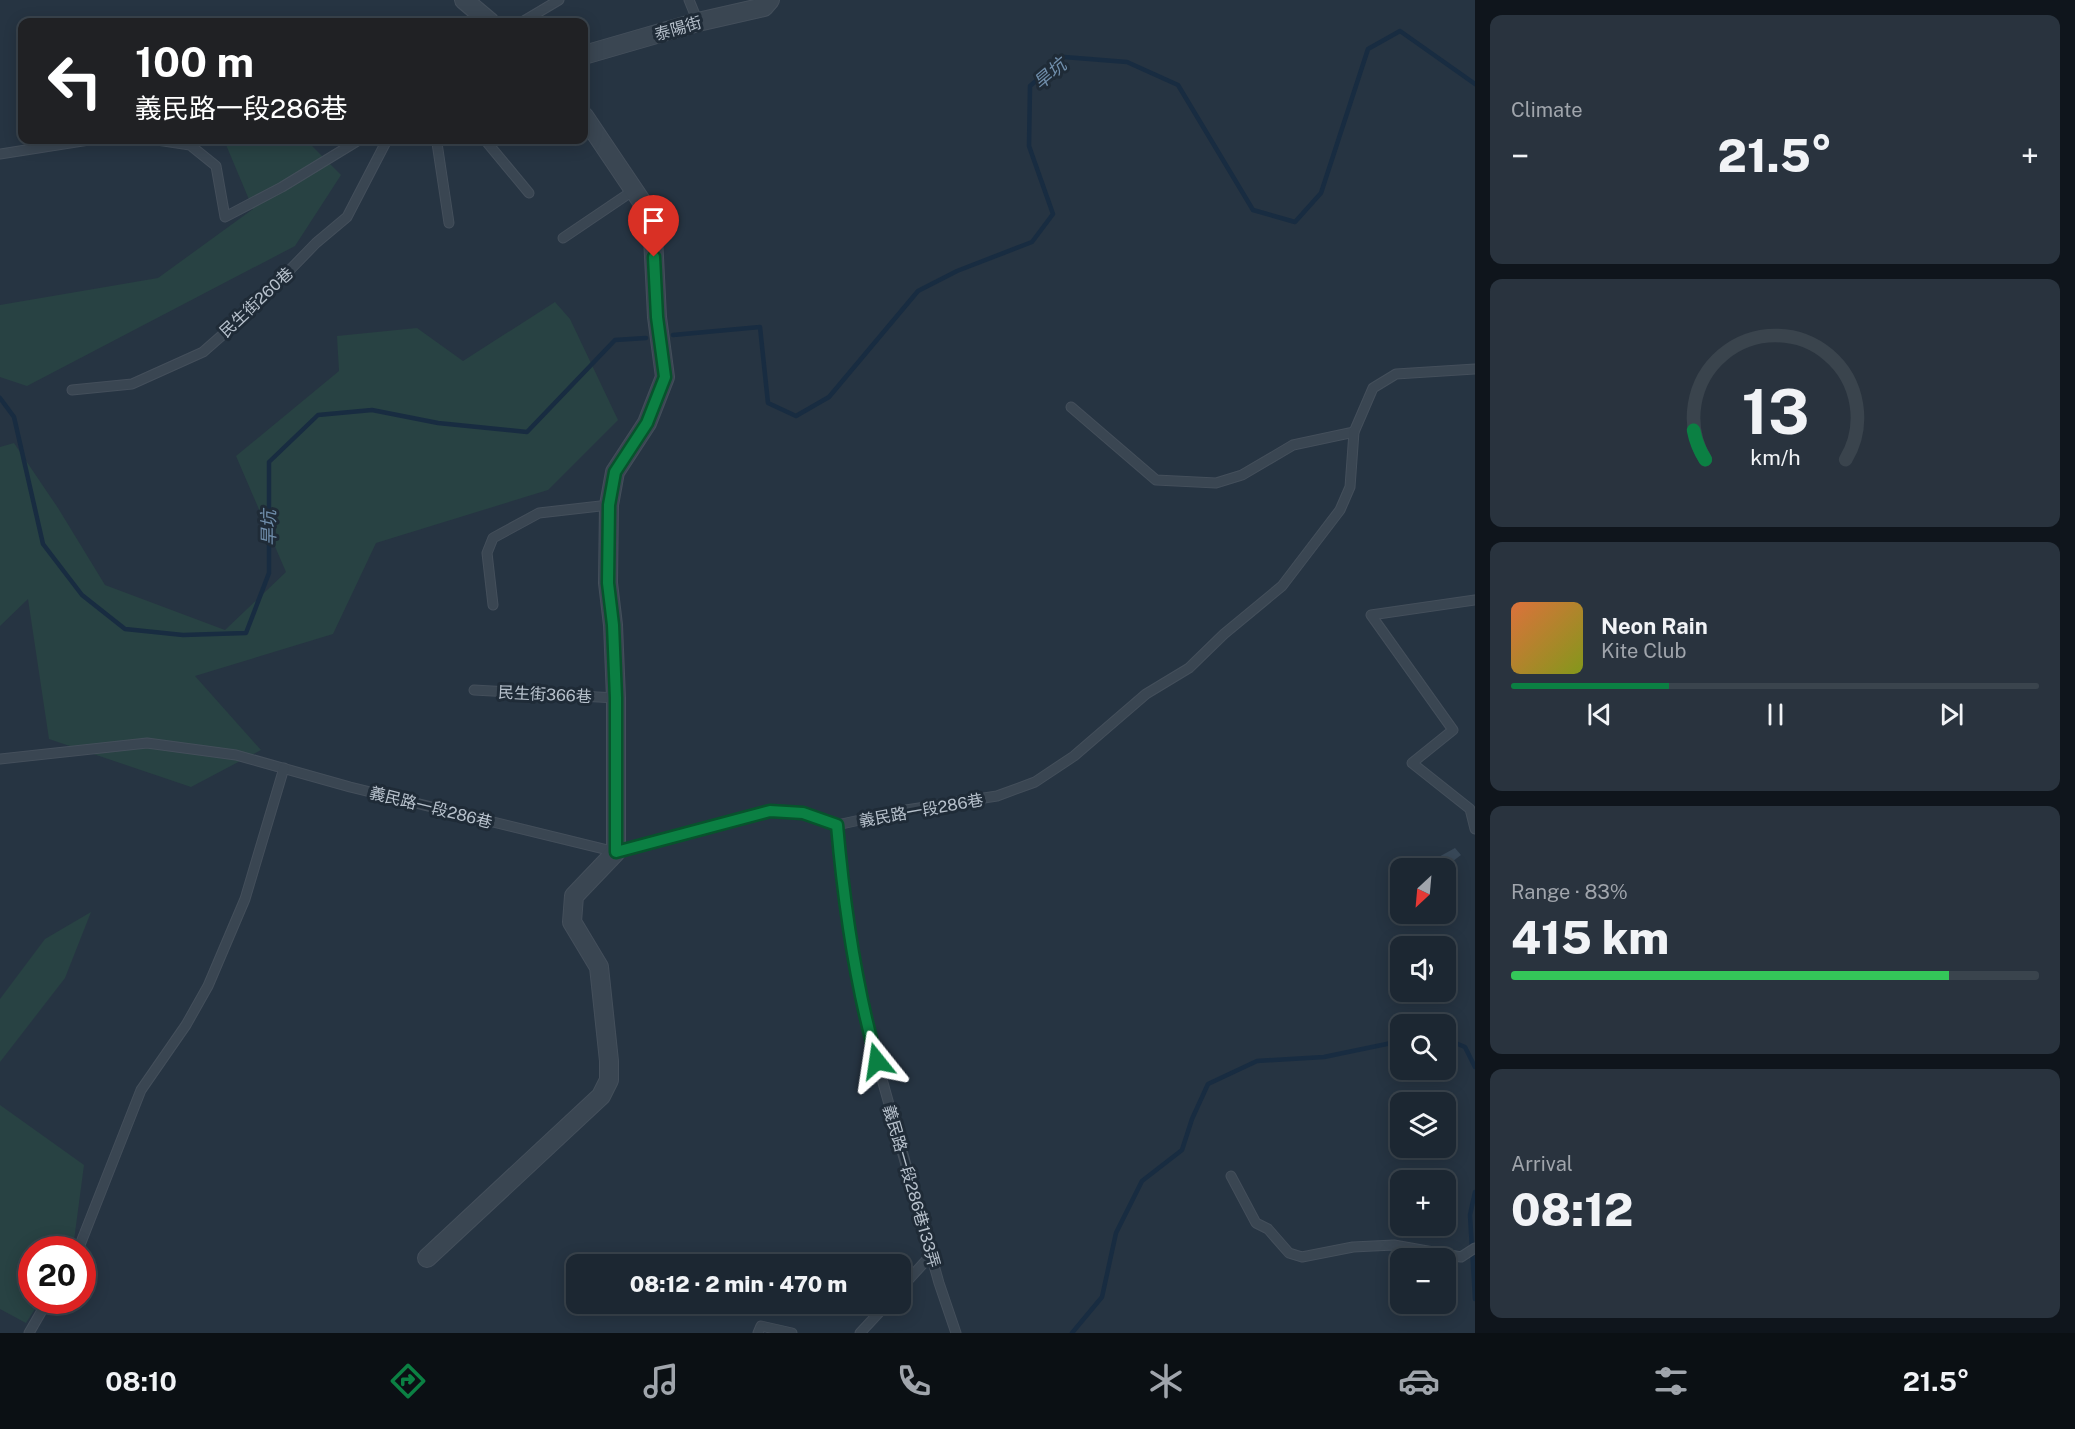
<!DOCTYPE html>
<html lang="en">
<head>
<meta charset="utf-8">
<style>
  :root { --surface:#1c2732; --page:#29333e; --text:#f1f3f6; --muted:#a0a5ac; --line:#3a444d; --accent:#0b8043 }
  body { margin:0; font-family:"Public Sans","Noto Sans TC",sans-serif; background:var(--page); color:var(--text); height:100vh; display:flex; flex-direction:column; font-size:22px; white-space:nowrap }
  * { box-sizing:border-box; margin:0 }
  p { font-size:20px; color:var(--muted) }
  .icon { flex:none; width:33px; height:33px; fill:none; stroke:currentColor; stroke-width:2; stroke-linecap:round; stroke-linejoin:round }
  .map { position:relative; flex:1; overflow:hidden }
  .sheet { display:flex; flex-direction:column; gap:15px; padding:15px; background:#0f151c; width:600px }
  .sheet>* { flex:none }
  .top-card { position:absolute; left:18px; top:18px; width:570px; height:126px; border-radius:12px; box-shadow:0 3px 15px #0003,0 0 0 2px var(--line); background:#202124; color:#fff; overflow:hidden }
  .needle { width:39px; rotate:206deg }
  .fabs { position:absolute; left:1390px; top:858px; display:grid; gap:12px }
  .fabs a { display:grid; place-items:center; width:66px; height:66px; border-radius:12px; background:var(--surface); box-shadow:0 3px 15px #0003,0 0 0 2px var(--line); font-size:30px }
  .speed { position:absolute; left:18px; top:1236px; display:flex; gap:12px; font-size:30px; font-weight:700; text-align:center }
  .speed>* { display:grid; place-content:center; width:78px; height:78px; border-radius:50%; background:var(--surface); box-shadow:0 3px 15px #0003,0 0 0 2px var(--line); line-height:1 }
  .speed .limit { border:9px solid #d22; background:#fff; color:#111 }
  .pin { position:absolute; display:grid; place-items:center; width:51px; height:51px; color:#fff; margin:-62px -26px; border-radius:50% 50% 50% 0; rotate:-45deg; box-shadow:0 0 6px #0007 }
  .pin .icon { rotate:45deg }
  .me { position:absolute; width:66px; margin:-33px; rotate:345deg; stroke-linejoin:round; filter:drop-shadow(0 0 4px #0008) }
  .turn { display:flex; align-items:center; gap:21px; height:126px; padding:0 18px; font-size:27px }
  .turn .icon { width:78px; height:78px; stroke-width:2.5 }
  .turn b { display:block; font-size:42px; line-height:51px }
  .big { font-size:45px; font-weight:800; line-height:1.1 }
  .sheet .tile { flex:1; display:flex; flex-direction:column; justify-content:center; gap:9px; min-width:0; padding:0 21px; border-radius:12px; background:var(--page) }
  .sheet .dial { align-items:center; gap:0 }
  .dial svg { height:156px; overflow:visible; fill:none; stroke:var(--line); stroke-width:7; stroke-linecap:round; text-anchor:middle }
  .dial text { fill:var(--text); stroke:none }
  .song { display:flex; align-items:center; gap:18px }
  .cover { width:72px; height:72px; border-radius:9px; background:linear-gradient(135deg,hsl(20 70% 55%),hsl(70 70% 35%)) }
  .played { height:6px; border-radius:3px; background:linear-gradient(90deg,var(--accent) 30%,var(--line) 30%) }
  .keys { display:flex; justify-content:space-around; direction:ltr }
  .heat { display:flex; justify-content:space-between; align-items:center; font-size:33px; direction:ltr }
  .charge { height:9px; border-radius:4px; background:linear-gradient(90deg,#34c759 83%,var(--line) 0) }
  .trip { position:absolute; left:566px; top:1254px; width:345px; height:60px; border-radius:12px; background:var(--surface); box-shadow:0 3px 15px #0003,0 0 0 2px var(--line); font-weight:800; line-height:60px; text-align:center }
  .tabs { display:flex; height:96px; justify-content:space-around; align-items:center; background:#0b1014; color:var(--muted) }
  .tabs .icon { width:42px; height:42px }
  .tabs .selected { color:var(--accent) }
  .tabs b { font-size:27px; color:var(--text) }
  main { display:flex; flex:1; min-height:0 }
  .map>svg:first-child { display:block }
  .green { fill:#284243 }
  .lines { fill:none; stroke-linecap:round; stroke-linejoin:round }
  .stream { stroke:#182c41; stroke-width:4.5 }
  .building { fill:#384858 }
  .lane-casing { stroke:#444f5b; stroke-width:11 }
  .street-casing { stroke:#444f5b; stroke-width:20 }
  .lane { stroke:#3a4652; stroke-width:9 }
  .street { stroke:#3a4652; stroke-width:18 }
  .route-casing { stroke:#07532c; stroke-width:15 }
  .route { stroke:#0b8043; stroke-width:10 }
  .labels { text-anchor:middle; stroke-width:6; stroke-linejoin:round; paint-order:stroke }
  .street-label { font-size:16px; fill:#b7c1cc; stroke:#1f2b37 }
  .water-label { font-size:18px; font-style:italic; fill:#708eab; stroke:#1f2b37 }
</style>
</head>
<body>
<main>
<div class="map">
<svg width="1475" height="1333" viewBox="0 0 1475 1333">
  <rect width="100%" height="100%" fill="#263442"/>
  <g class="green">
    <polygon points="224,140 306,140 341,175 295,246 27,386 0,377 0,305 158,278 253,209"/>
    <polygon points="555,302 570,319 618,420 548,490 376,543 333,634 195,676 261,750 191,787 49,739 28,599 0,626 0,447 14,443 58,508 105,585 225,630 286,572 236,456 339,371 337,336 417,328 463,361"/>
    <polygon points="91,912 65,978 0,1062 0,999 45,939"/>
    <polygon points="0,1105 84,1165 73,1248 32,1250 32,1300 40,1301 26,1323 0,1309"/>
  </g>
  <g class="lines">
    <g class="stream">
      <polyline points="673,335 760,327 768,403 796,416 829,397 918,291 957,271 1032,242 1053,214 1029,146 1030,86 1064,57 1127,62 1178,85 1253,210 1295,222 1321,193 1368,49 1400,31 1475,84"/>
      <polyline points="0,398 14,417 43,544 82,595 125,629 183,635 246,633 269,573 269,462 318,415 372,410 438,423 527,432 615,340 646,338"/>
      <polyline points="1446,1039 1465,1047 1475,1067"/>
      <polyline points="1475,1192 1470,1215 1475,1299"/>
      <polyline points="1072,1333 1102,1297 1116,1233 1142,1181 1182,1150 1192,1119 1208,1084 1257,1061 1324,1057 1401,1041"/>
    </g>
  </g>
  <polygon class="building" points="1455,848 1461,855 1444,868 1441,868 1435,859"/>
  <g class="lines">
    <g class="lane-casing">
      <g id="lane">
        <polyline points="689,0 698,22"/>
        <polyline points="522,22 559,0"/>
        <polyline points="157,140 190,145 216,166 225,217 282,187 359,140"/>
        <polyline points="440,140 437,143 449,223"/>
        <polyline points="485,140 529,193"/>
        <polyline points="0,154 89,140"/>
        <polyline points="563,238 634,190"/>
        <polyline points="72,390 132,384 203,352 252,309 316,243 347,217 387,140"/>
        <polyline points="1071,407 1156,480 1216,483 1242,475 1293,445 1354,432"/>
        <polyline points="1475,600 1371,615 1453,730 1412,763 1470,809 1475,829"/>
        <polyline points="493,605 487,553 493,538 539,513 609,505"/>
        <polyline points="474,690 616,698"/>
        <polyline points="0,759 147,743 236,755 350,787 616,852 770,811 803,813 837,825 906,810 997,796 1035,782 1074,756 1146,694 1189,668 1224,634 1282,586 1340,510 1350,487 1354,432 1373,388 1396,374 1475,369"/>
        <polyline points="837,825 844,903 866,1022 939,1283 956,1333"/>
        <polyline points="1231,1176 1256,1223 1268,1229 1289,1253 1302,1257 1353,1247 1394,1245 1461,1257 1475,1248"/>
        <polyline points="78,1250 141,1090 186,1025 208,986 245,899 284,768"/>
        <polyline points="900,1289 932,1254"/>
        <polyline points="29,1333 48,1300"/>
        <polyline points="758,1333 761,1326 792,1333"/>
        <polyline points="860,1333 887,1304"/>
      </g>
    </g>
    <g class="street-casing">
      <g id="street">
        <polyline points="464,0 490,22"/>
        <polyline points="584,55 698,22 764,7 770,0"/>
        <polyline points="427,1258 601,1096 609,1080 609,1061 599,967 572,922 574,896 616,852 616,698 613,625 608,583 609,505 615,472 647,423 665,377 657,317 652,217 584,116"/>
      </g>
    </g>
    <use href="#lane" class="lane"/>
    <use href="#street" class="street"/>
  </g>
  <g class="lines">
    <g class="route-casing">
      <path id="route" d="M654,257L657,317L665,377L647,423L615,472L609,505L608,583L613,625L616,698V852L770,811L803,813L837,825C844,905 855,984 877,1061"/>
    </g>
    <use href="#route" class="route"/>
  </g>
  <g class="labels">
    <g class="street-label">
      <text transform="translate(678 28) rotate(-16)" y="6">泰陽街</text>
      <text transform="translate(256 302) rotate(-43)" y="6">民生街260巷</text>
      <text transform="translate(545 694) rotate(3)" y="6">民生街366巷</text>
      <text transform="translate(431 807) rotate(14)" y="6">義民路一段286巷</text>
      <text transform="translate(921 810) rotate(-10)" y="6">義民路一段286巷</text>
      <text transform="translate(912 1186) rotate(74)" y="6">義民路一段286巷133弄</text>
    </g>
    <g class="water-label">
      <text transform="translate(1050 74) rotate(-40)" y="6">旱坑</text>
      <text transform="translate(269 528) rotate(-90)" y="6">旱坑</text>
    </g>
  </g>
</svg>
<div class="fabs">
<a><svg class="needle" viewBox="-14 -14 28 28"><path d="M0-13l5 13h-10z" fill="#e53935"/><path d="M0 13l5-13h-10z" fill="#a0a5ac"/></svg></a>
<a><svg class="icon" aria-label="sound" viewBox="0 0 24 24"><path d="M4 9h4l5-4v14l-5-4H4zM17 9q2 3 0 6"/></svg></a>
<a><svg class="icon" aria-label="search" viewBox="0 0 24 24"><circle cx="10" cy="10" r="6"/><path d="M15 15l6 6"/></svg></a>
<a><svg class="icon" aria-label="layers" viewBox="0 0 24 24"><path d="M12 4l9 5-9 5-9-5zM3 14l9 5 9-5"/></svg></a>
<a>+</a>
<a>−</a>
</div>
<div class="speed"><div class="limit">20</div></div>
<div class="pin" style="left:654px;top:257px;background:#d93025"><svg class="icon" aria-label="arrive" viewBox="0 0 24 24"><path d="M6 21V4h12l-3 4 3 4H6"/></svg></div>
<svg class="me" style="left:877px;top:1061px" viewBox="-20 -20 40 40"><path d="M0-17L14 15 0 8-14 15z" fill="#0b8043" stroke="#fff" stroke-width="4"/></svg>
<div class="trip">08:12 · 2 min · 470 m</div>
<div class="top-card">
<div class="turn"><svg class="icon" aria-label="left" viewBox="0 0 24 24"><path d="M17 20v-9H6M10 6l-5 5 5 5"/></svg><div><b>100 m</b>義民路一段286巷</div></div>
</div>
</div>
<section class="sheet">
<div class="tile"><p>Climate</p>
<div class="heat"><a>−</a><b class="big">21.5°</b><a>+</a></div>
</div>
<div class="tile dial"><svg viewBox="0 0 100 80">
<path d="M14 69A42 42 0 1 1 86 69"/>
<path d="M14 69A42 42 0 0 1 8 54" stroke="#0b8043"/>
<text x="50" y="56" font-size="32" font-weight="700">13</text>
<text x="50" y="72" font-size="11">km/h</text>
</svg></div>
<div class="tile">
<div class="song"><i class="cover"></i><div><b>Neon Rain</b><p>Kite Club</p></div></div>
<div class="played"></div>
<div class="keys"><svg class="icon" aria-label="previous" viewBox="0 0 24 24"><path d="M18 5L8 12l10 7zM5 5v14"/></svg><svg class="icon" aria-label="pause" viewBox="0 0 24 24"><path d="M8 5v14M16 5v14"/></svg><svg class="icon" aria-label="next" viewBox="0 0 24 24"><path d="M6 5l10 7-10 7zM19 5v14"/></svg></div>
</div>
<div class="tile"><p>Range · 83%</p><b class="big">415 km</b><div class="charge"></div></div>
<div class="tile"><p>Arrival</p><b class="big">08:12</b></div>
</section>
</main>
<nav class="tabs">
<b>08:10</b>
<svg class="icon selected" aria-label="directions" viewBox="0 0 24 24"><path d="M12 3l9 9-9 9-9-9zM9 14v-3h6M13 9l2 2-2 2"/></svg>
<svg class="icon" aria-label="music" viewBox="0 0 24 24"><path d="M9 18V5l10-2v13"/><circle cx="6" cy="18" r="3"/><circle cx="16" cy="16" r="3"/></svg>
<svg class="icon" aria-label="phone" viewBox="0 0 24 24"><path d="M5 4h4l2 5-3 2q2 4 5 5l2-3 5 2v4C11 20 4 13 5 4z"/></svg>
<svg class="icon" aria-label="climate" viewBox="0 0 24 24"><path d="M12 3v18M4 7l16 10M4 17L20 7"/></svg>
<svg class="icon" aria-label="car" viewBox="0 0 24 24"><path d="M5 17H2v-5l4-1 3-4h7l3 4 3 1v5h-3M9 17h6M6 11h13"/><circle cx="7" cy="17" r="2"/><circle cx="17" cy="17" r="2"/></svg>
<svg class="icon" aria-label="filters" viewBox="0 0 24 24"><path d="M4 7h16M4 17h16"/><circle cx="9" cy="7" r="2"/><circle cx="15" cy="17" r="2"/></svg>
<b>21.5°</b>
</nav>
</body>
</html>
